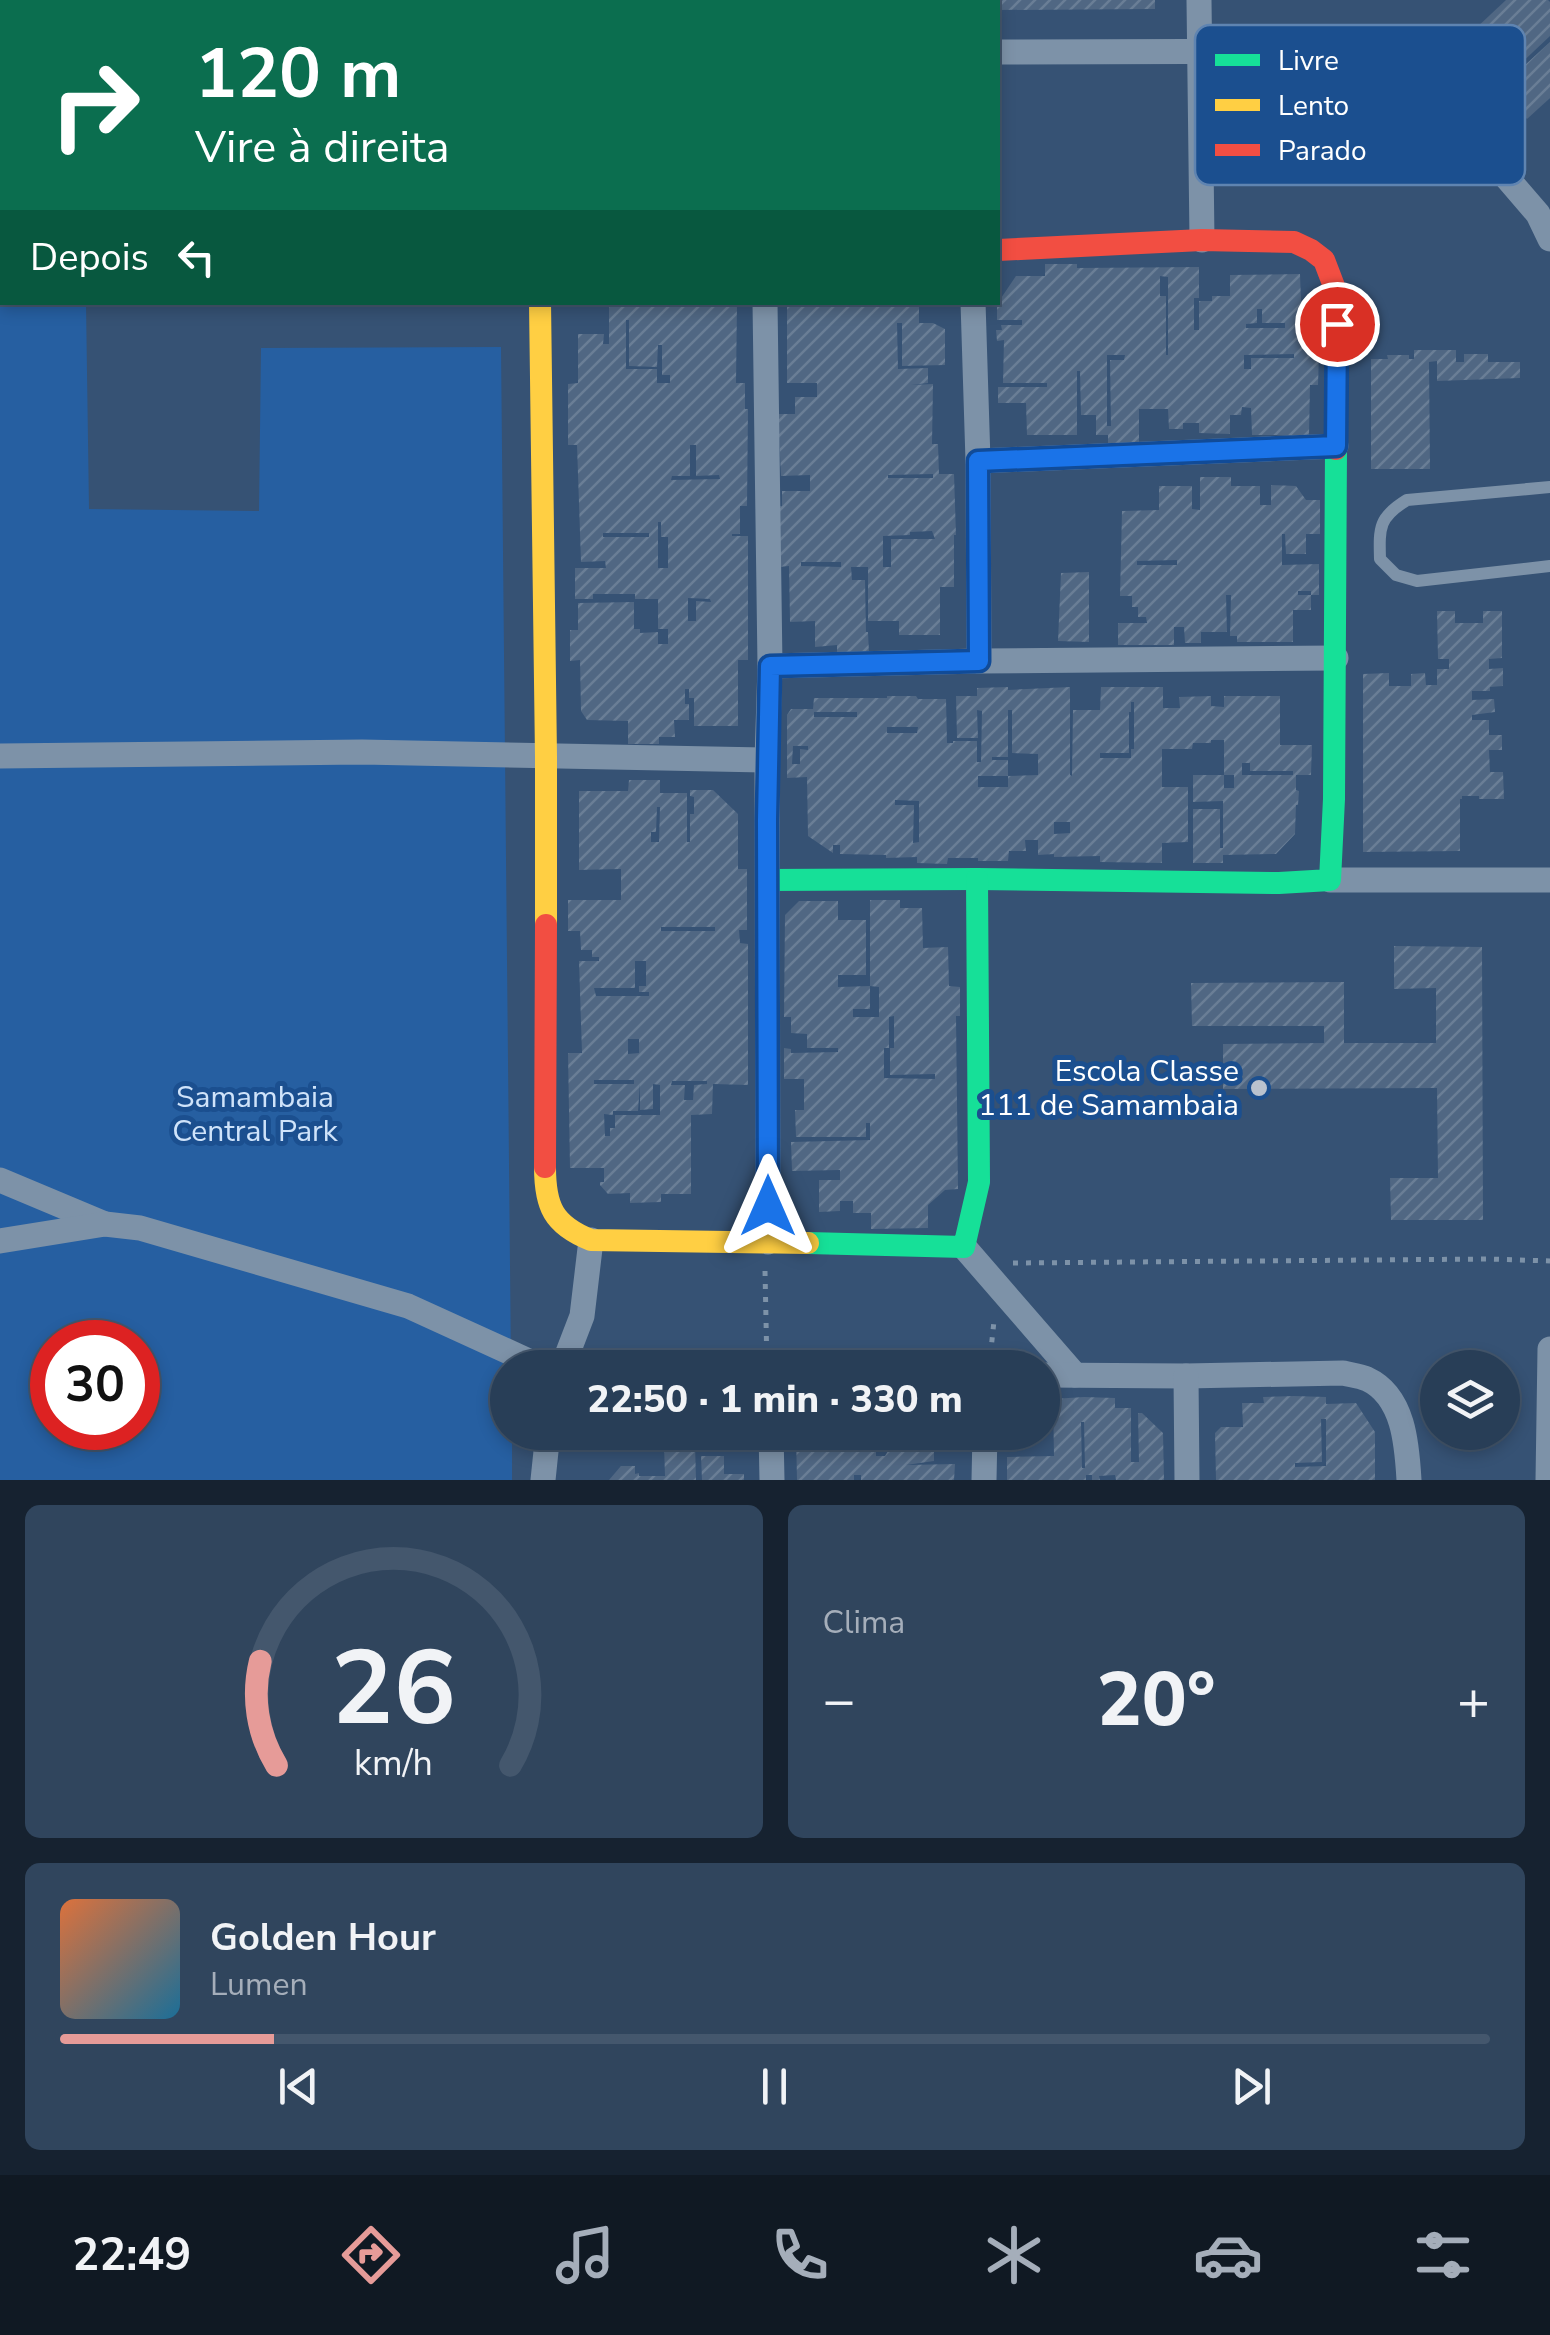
<!DOCTYPE html>
<html lang="pt">
<head>
<meta charset="utf-8">
<style>
  :root { --surface:#283e57; --page:#30455d; --text:#f1f3f6; --muted:#a5aeba; --line:#44576d; --accent:#e69b98 }
  body { margin:0; font-family:"Nunito Sans",sans-serif; background:var(--page); color:var(--text); height:100vh; display:flex; flex-direction:column; font-size:38px; white-space:nowrap }
  * { box-sizing:border-box; margin:0 }
  p { font-size:32px; color:var(--muted) }
  .icon { flex:none; width:55px; height:55px; fill:none; stroke:currentColor; stroke-width:2; stroke-linecap:round; stroke-linejoin:round }
  .map { position:relative; height:1480px; overflow:hidden }
  .drawer { display:flex; flex-direction:column; gap:25px; padding:25px; background:#162230; flex:1 }
  .drawer>* { flex:none }
  .guide { position:absolute; left:0px; top:0px; width:1000px; height:305px; box-shadow:0 5px 15px #0003,0 0 0 2px var(--line); background:#0b6e4f; color:#fff; overflow:hidden }
  .controls { position:absolute; left:1420px; top:1350px; display:grid; gap:20px }
  .controls a { display:grid; place-items:center; width:100px; height:100px; border-radius:50%; background:var(--surface); box-shadow:0 5px 15px #0003,0 0 0 2px var(--line); font-size:50px }
  .speed { position:absolute; left:30px; top:1320px; display:flex; gap:20px; font-size:50px; font-weight:700; text-align:center }
  .speed>* { display:grid; place-content:center; width:130px; height:130px; border-radius:50%; background:var(--surface); box-shadow:0 5px 15px #0003,0 0 0 2px var(--line); line-height:1 }
  .speed .limit { border:15px solid #d22; background:#fff; color:#111 }
  .pin { position:absolute; display:grid; place-items:center; width:85px; height:85px; color:#fff; margin:-42px; border:5px solid #fff; border-radius:50%; box-shadow:0 2px 10px #0007 }
  .me { position:absolute; width:110px; margin:-55px; rotate:0deg; stroke-linejoin:round; filter:drop-shadow(0 0 8px #0008) }
  .turn { display:flex; align-items:center; gap:35px; height:210px; padding:0 30px; font-size:45px }
  .turn .icon { width:130px; height:130px; stroke-width:2.5 }
  .turn b { display:block; font-size:70px; line-height:85px }
  .then { display:flex; align-items:center; height:95px; padding:0 30px; background:#0003; gap:20px; font-size:38px }
  .big { font-size:75px; font-weight:800; line-height:1.1 }
  .drawer .widget { flex:1; display:flex; flex-direction:column; justify-content:center; gap:15px; min-width:0; padding:0 35px; border-radius:15px; background:var(--page) }
  .drawer .dial { align-items:center; gap:0 }
  .dial svg { height:260px; overflow:visible; fill:none; stroke:var(--line); stroke-width:7; stroke-linecap:round; text-anchor:middle }
  .dial text { fill:var(--text); stroke:none }
  .song { display:flex; align-items:center; gap:30px }
  .cover { width:120px; height:120px; border-radius:15px; background:linear-gradient(135deg,hsl(20 70% 55%),hsl(200 70% 35%)) }
  .played { height:10px; border-radius:5px; background:linear-gradient(90deg,var(--accent) 15%,var(--line) 15%) }
  .keys { display:flex; justify-content:space-around; direction:ltr }
  .heat { display:flex; justify-content:space-between; align-items:center; font-size:55px; direction:ltr }
  .drawer .tiles { flex:1; display:grid; gap:25px; grid-template-columns:1fr 1fr }
  .widget:last-child { grid-column:span 2 }
  .trip { position:absolute; left:490px; top:1350px; width:570px; height:100px; border-radius:50px; background:var(--surface); box-shadow:0 5px 15px #0003,0 0 0 2px var(--line); font-weight:800; line-height:100px; text-align:center }
  .menu { display:flex; height:160px; justify-content:space-around; align-items:center; background:#101923; color:var(--muted) }
  .menu .icon { width:70px; height:70px }
  .menu .current { color:var(--accent) }
  .menu b { font-size:45px; color:var(--text) }
  .map>svg:first-child { display:block }
  .park { fill:#265fa1; fill-rule:evenodd }
  .building { fill:url(#building-hatch); fill-rule:evenodd }
  .lines { fill:none; stroke-linecap:round; stroke-linejoin:round }
  .path { stroke:#7d92a8; stroke-width:5; stroke-dasharray:5 8; stroke-linecap:butt }
  .lane { stroke:#7d92a8; stroke-width:12 }
  .street { stroke:#7d92a8; stroke-width:25 }
  .fast { stroke:#16e098; stroke-width:22 }
  .slow { stroke:#ffcf43; stroke-width:22 }
  .jam { stroke:#f24e42; stroke-width:22 }
  .route-casing { stroke:#114b97; stroke-width:25 }
  .route { stroke:#1a73e8; stroke-width:18 }
  .poi-dot { fill:#b9c2ce; stroke:#1b4f8f; stroke-width:4 }
  .labels { text-anchor:middle; stroke-width:10; stroke-linejoin:round; paint-order:stroke }
  .poi-label { font-size:30px; fill:#fff; stroke:#1b4f8f; text-anchor:end }
  .park-label { font-size:30px; fill:#cfe3fa; stroke:#1b4f8f }
  .key { fill:#1b4f8f; stroke:#5f84b1; stroke-width:2.5 }
  .key-label { font-size:28px; fill:#fff }
</style>
</head>
<body>
<div class="map">
<svg width="1550" height="1480" viewBox="0 0 1550 1480">
  <defs>
    <pattern id="building-hatch" width="6" height="6" patternUnits="userSpaceOnUse" patternTransform="scale(2.5)"><rect width="6" height="6" fill="#506783"/><path d="M-1 1l2-2M0 6l6-6M5 7l2-2" fill="none" stroke="#6a7e96"/></pattern>
  </defs>
  <rect width="100%" height="100%" fill="#365274"/>
  <path class="park" d="M0,0H82V2H2V302L86,303L89,509L259,511L261,348L501,347L511,1367L508,1368V1432L512,1433V1480H0ZM52,1342H138V1428H52Z"/>
  <g class="building">
    <polygon points="998,0 1155,0 1155,9 998,10"/>
    <polygon points="1506,0 1548,0 1550,2 1550,36 1497,86 1458,45"/>
    <polygon points="1550,42 1550,98 1527,119 1499,89"/>
    <path d="M1045,264H1077V268L1199,267V298H1194V330H1199V301H1212V296H1230V275L1300,274L1301,301H1304V313H1299V323H1320L1318,385H1310L1309,435H1252L1251,408L1242,407L1241,415H1230V434L1199,433V423H1183V429H1169L1168,409H1139V445L1108,446V435H1096V415H1081L1080,371H1077V435H1027L1026,403H998V387H1047V383H1003L1004,340L997,341L996,330H1002L1001,325H1022V320H997V304L1016,276H1045ZM1160,276L1168,277V355H1166V296H1160ZM1257,309H1262V323H1285V328H1246V324L1257,323ZM1294,354V358H1251V369H1244V355ZM1107,355H1125L1124,360H1110L1111,426H1107Z"/>
    <path d="M626,302L737,304L736,383H745V409H748L747,506H740V534H732V536H748V660H738V726H694V698H689V689H685V704H689V720H674L675,737H659V744H628V721L587,720L581,711L580,660L570,661V630H578V603L634,602V629H640V633L658,632V644H668V629H658V599H635V594H593V599H575V568H606L605,561L581,562L577,445H568V384L578,383V334H604L603,344H609V306L626,305ZM626,320H629V366L657,367L658,345H662V375H670V383H657V369H626ZM690,445H696V476L719,475L720,479L671,480L672,476H690ZM658,522H661V537H668V568H658ZM603,533H649V537H603ZM688,598L710,599L711,602L696,601V621H688Z"/>
    <path d="M787,302L836,303V307L866,306V302H919V323H933L945,329V365L902,366V323H897L898,369L928,368V383L911,385L933,384L932,444H938L939,474H954L956,535H954V587H940V635H899V621H868V567H851L852,580H865L866,632H868L869,653H837V645L815,647V621L790,622L789,566L779,567V506H782V491H810V475L781,476L778,414H795V397H817V383H787ZM933,474V478H888V475ZM932,531L935,539H891V567H883V536L910,535V532ZM801,562H841V567L801,566Z"/>
    <polygon points="1414,350 1456,350 1456,362 1464,362 1464,354 1488,354 1488,362 1520,362 1520,378 1437,381 1437,361 1429,362 1430,469 1371,469 1371,359 1388,359 1387,355 1409,355 1409,359 1414,359"/>
    <path d="M1200,477H1231V486H1260V505H1271V485L1296,486L1306,500H1320V534H1306V554H1286L1285,534H1282V565L1319,564V595H1311V591H1298V595H1311V610H1293V642H1237V636H1230L1231,595H1226L1227,632H1201V643H1185L1184,627H1174V645H1118V623H1147L1146,617H1138V607H1132V596H1120L1122,511L1159,510V486H1192V509L1200,510ZM1177,560V565H1137V561Z"/>
    <polygon points="1089,572 1089,642 1058,641 1061,573"/>
    <polygon points="1437,611 1455,611 1455,623 1483,623 1483,611 1502,611 1502,658 1489,659 1489,669 1503,668 1503,686 1490,687 1490,691 1472,691 1472,700 1494,699 1495,712 1472,715 1472,720 1489,720 1489,735 1502,735 1502,750 1489,750 1490,772 1503,772 1504,799 1479,799 1479,796 1462,796 1462,799 1460,799 1460,851 1363,852 1363,674 1389,673 1389,686 1411,686 1411,674 1425,673 1426,685 1437,685 1437,669 1449,669 1449,659 1438,659"/>
    <path d="M1008,687V690L1070,687V775L1072,776L1073,710H1100L1101,687H1163V708H1180L1179,697L1211,696V706L1224,707V696H1280V745H1312L1311,775H1296V790L1299,791L1298,805H1296L1295,834L1276,854L1223,855V863H1193V809H1220V848H1223V801L1193,802V775H1224V788H1234V775H1224V740H1211V743H1193L1192,749H1162V787H1188V842L1162,843V863L1100,862V856L1054,857V854L1038,855V840H1025L1026,851H1009L1008,861H978V858H948L947,864L917,863V857L886,858V855L840,854V845H833V853L808,836L807,777L787,778V715L791,709H813L814,698H887V696H916L918,699H946L947,743H953V741H977V762H981L982,711L977,710L978,738H957L956,696H977V688ZM1131,702H1134V749H1131V758H1100V753H1129V712H1131ZM1008,710H1012V753L1038,754V775L1008,776V787H978V776H1008V760H992V757H1008ZM814,712H857V717H814ZM887,727H918L917,733H887ZM793,746H808V750L800,749V764H792ZM1242,763H1250V771H1293V775H1242ZM895,800L919,801V842L913,843L914,805H895ZM1054,822H1070V833L1054,834Z"/>
    <path d="M629,780H660V793H687V842H690V814H694V797L690,796V790H713L738,814V869H747V930H739L740,943L748,944V1085L713,1084L712,1114L691,1115V1194H661V1202L630,1203V1193L608,1194L600,1185V1182H604V1168H570L568,1053H582L579,961H599V957H592V950H581L580,931H568V900H621V869L579,870V791H628ZM657,807H660L659,842H651V832H656ZM661,927H715V931H661ZM635,961H646V986H639V992H649V996H596L594,988H635ZM628,1039H639V1053L628,1054ZM594,1080H634V1084H594ZM672,1081H707V1084L694,1085L693,1100H684L685,1085H671ZM640,1084V1110L653,1109V1084L660,1085V1115H615V1128H610V1136H605L604,1114L613,1115V1111H638Z"/>
    <path d="M870,900H900V908H922L923,948L948,947L949,986L960,987V1016H956L958,1189L945,1190L928,1205V1228L871,1229V1213H853V1201H840V1211L819,1212V1180H840V1170L792,1171L791,1142L870,1140V1123H866V1137H796L795,1110H804V1079H784V1048L791,1049V1053L838,1052V1048H807V1034L791,1033V1017H784L785,915L799,901H838V920H866V975H838V987L870,986ZM870,986L879,987V1017H853V1009H870ZM894,1016V1048H890V1075L935,1074V1079L884,1078V1048H889V1017Z"/>
    <polygon points="1394,946 1482,947 1483,1220 1391,1220 1390,1178 1438,1178 1437,1088 1223,1089 1223,1044 1324,1043 1324,1026 1192,1026 1191,983 1344,982 1344,1043 1436,1043 1436,988 1394,989"/>
    <path d="M1294,1396L1326,1397V1404L1356,1403L1375,1432V1480H1216L1215,1433L1221,1427H1243L1242,1403H1264L1263,1397ZM1321,1419H1326V1466L1295,1467V1463L1322,1462Z"/>
    <path d="M1084,1397L1115,1398V1408H1131V1462H1139L1138,1413H1142L1163,1433L1164,1480H1116L1115,1475L1099,1476L1100,1480H1092V1475H1086V1480H1007V1457L1054,1456L1053,1399ZM1081,1422H1084L1085,1468H1082Z"/>
    <polygon points="815,1432 901,1432 901,1448 876,1448 876,1456 885,1456 888,1451 906,1450 906,1432 934,1432 934,1461 906,1465 955,1464 954,1480 861,1480 861,1475 854,1475 854,1480 797,1480 796,1435 815,1434"/>
    <polygon points="695,1444 696,1480 609,1480 621,1466 635,1466 635,1474 639,1473 639,1476 665,1476 664,1445"/>
    <polygon points="701,1456 724,1456 724,1474 744,1474 744,1480 702,1480"/>
  </g>
  <g class="lines">
    <g class="path">
      <polyline points="1013,1263 1490,1259 1550,1261"/>
      <polyline points="765,1271 767,1368"/>
      <polyline points="989,1368 994,1321"/>
    </g>
    <path class="lane" d="M1550,487L1407,500C1379,517 1379,527 1380,559L1396,575L1417,581L1550,566"/>
    <g class="street">
      <polyline points="760,0 760,2"/>
      <polyline points="1199,0 1202,240"/>
      <polyline points="540,2 540,0"/>
      <polyline points="998,52 1314,51 1373,64 1427,96 1502,172 1538,214 1550,239"/>
      <polyline points="765,302 770,666 767,760 768,1242"/>
      <polyline points="973,302 978,461 979,661"/>
      <polyline points="978,461 1336,446"/>
      <polyline points="770,666 979,661 1336,658"/>
      <polyline points="0,756 362,752 767,760"/>
      <polyline points="1330,880 1550,880"/>
      <polyline points="0,1180 105,1224"/>
      <polyline points="0,1241 105,1224 140,1228 408,1306 544,1368"/>
      <polyline points="964,1247 1075,1375"/>
      <polyline points="562,1368 582,1316 591,1240"/>
      <path d="M1042,1375L1186,1376L1343,1373C1351,1375 1360,1376 1367,1379C1404,1396 1407,1445 1409,1480"/>
      <polyline points="1186,1376 1187,1480"/>
      <polyline points="771,1432 772,1480"/>
      <polyline points="543,1480 548,1432"/>
      <polyline points="984,1480 985,1432"/>
      <polyline points="1548,1480 1550,1349"/>
    </g>
    <g class="fast">
      <polyline points="767,880 977,879 1279,883 1330,880 1334,799 1336,449"/>
      <polyline points="808,1243 964,1247 979,1182 977,879"/>
    </g>
    <g class="slow">
      <polyline points="540,302 546,757 546,925"/>
      <path d="M545,1167C545,1206 553,1225 591,1240L808,1243"/>
    </g>
    <g class="jam">
      <polyline points="998,250 1202,240 1294,242 1311,250 1324,260 1337,294 1336,449"/>
      <polyline points="545,1167 546,925"/>
    </g>
  </g>
  <g class="lines">
    <g class="route-casing">
      <polyline id="route" points="768,1206 767,820 770,666 979,661 978,461 1336,446 1337,324"/>
    </g>
    <use href="#route" class="route"/>
  </g>
  <circle class="poi-dot" cx="1259" cy="1088" r="10"/>
  <g class="labels">
    <g class="poi-label">
      <text x="1239" y="1081">Escola Classe<tspan x="1239" dy="34">111 de Samambaia</tspan></text>
    </g>
    <g class="park-label">
      <text x="255" y="1107">Samambaia<tspan x="255" dy="34">Central Park</tspan></text>
    </g>
  </g>
  <rect x="1195" y="25" width="330" height="160" rx="15" class="key"/>
  <rect x="1215" y="54" width="45" height="12" fill="#16e098"/>
  <rect x="1215" y="99" width="45" height="12" fill="#ffcf43"/>
  <rect x="1215" y="144" width="45" height="12" fill="#f24e42"/>
  <g class="key-label">
    <text x="1278" y="70">Livre</text>
    <text x="1278" y="115">Lento</text>
    <text x="1278" y="160">Parado</text>
  </g>
</svg>
<div class="controls">
<a><svg class="icon" aria-label="layers" viewBox="0 0 24 24"><path d="M12 4l9 5-9 5-9-5zM3 14l9 5 9-5"/></svg></a>
</div>
<div class="speed"><div class="limit">30</div></div>
<div class="pin" style="left:1337px;top:324px;background:#d93025"><svg class="icon" aria-label="arrive" viewBox="0 0 24 24"><path d="M6 21V4h12l-3 4 3 4H6"/></svg></div>
<svg class="me" style="left:768px;top:1206px" viewBox="-20 -20 40 40"><path d="M0-17L14 15 0 8-14 15z" fill="#1a73e8" stroke="#fff" stroke-width="4"/></svg>
<div class="trip">22:50 · 1 min · 330 m</div>
<div class="guide">
<div class="turn"><svg class="icon" aria-label="right" viewBox="0 0 24 24"><path d="M7 20v-9h11M14 6l5 5-5 5"/></svg><div><b>120 m</b>Vire à direita</div></div>
<div class="then">Depois<svg class="icon" aria-label="left" viewBox="0 0 24 24"><path d="M17 20v-9H6M10 6l-5 5 5 5"/></svg></div>
</div>
</div>
<section class="drawer">
<div class="tiles">
<div class="widget dial"><svg viewBox="0 0 100 80">
<path d="M14 69A42 42 0 1 1 86 69"/>
<path d="M14 69A42 42 0 0 1 9 37" stroke="#e69b98"/>
<text x="50" y="56" font-size="32" font-weight="700">26</text>
<text x="50" y="72" font-size="11">km/h</text>
</svg></div>
<div class="widget"><p>Clima</p>
<div class="heat"><a>−</a><b class="big">20°</b><a>+</a></div>
</div>
<div class="widget">
<div class="song"><i class="cover"></i><div><b>Golden Hour</b><p>Lumen</p></div></div>
<div class="played"></div>
<div class="keys"><svg class="icon" aria-label="previous" viewBox="0 0 24 24"><path d="M18 5L8 12l10 7zM5 5v14"/></svg><svg class="icon" aria-label="pause" viewBox="0 0 24 24"><path d="M8 5v14M16 5v14"/></svg><svg class="icon" aria-label="next" viewBox="0 0 24 24"><path d="M6 5l10 7-10 7zM19 5v14"/></svg></div>
</div>
</div>
</section>
<nav class="menu">
<b>22:49</b>
<svg class="icon current" aria-label="directions" viewBox="0 0 24 24"><path d="M12 3l9 9-9 9-9-9zM9 14v-3h6M13 9l2 2-2 2"/></svg>
<svg class="icon" aria-label="music" viewBox="0 0 24 24"><path d="M9 18V5l10-2v13"/><circle cx="6" cy="18" r="3"/><circle cx="16" cy="16" r="3"/></svg>
<svg class="icon" aria-label="phone" viewBox="0 0 24 24"><path d="M5 4h4l2 5-3 2q2 4 5 5l2-3 5 2v4C11 20 4 13 5 4z"/></svg>
<svg class="icon" aria-label="climate" viewBox="0 0 24 24"><path d="M12 3v18M4 7l16 10M4 17L20 7"/></svg>
<svg class="icon" aria-label="car" viewBox="0 0 24 24"><path d="M5 17H2v-5l4-1 3-4h7l3 4 3 1v5h-3M9 17h6M6 11h13"/><circle cx="7" cy="17" r="2"/><circle cx="17" cy="17" r="2"/></svg>
<svg class="icon" aria-label="filters" viewBox="0 0 24 24"><path d="M4 7h16M4 17h16"/><circle cx="9" cy="7" r="2"/><circle cx="15" cy="17" r="2"/></svg>
</nav>
</body>
</html>
